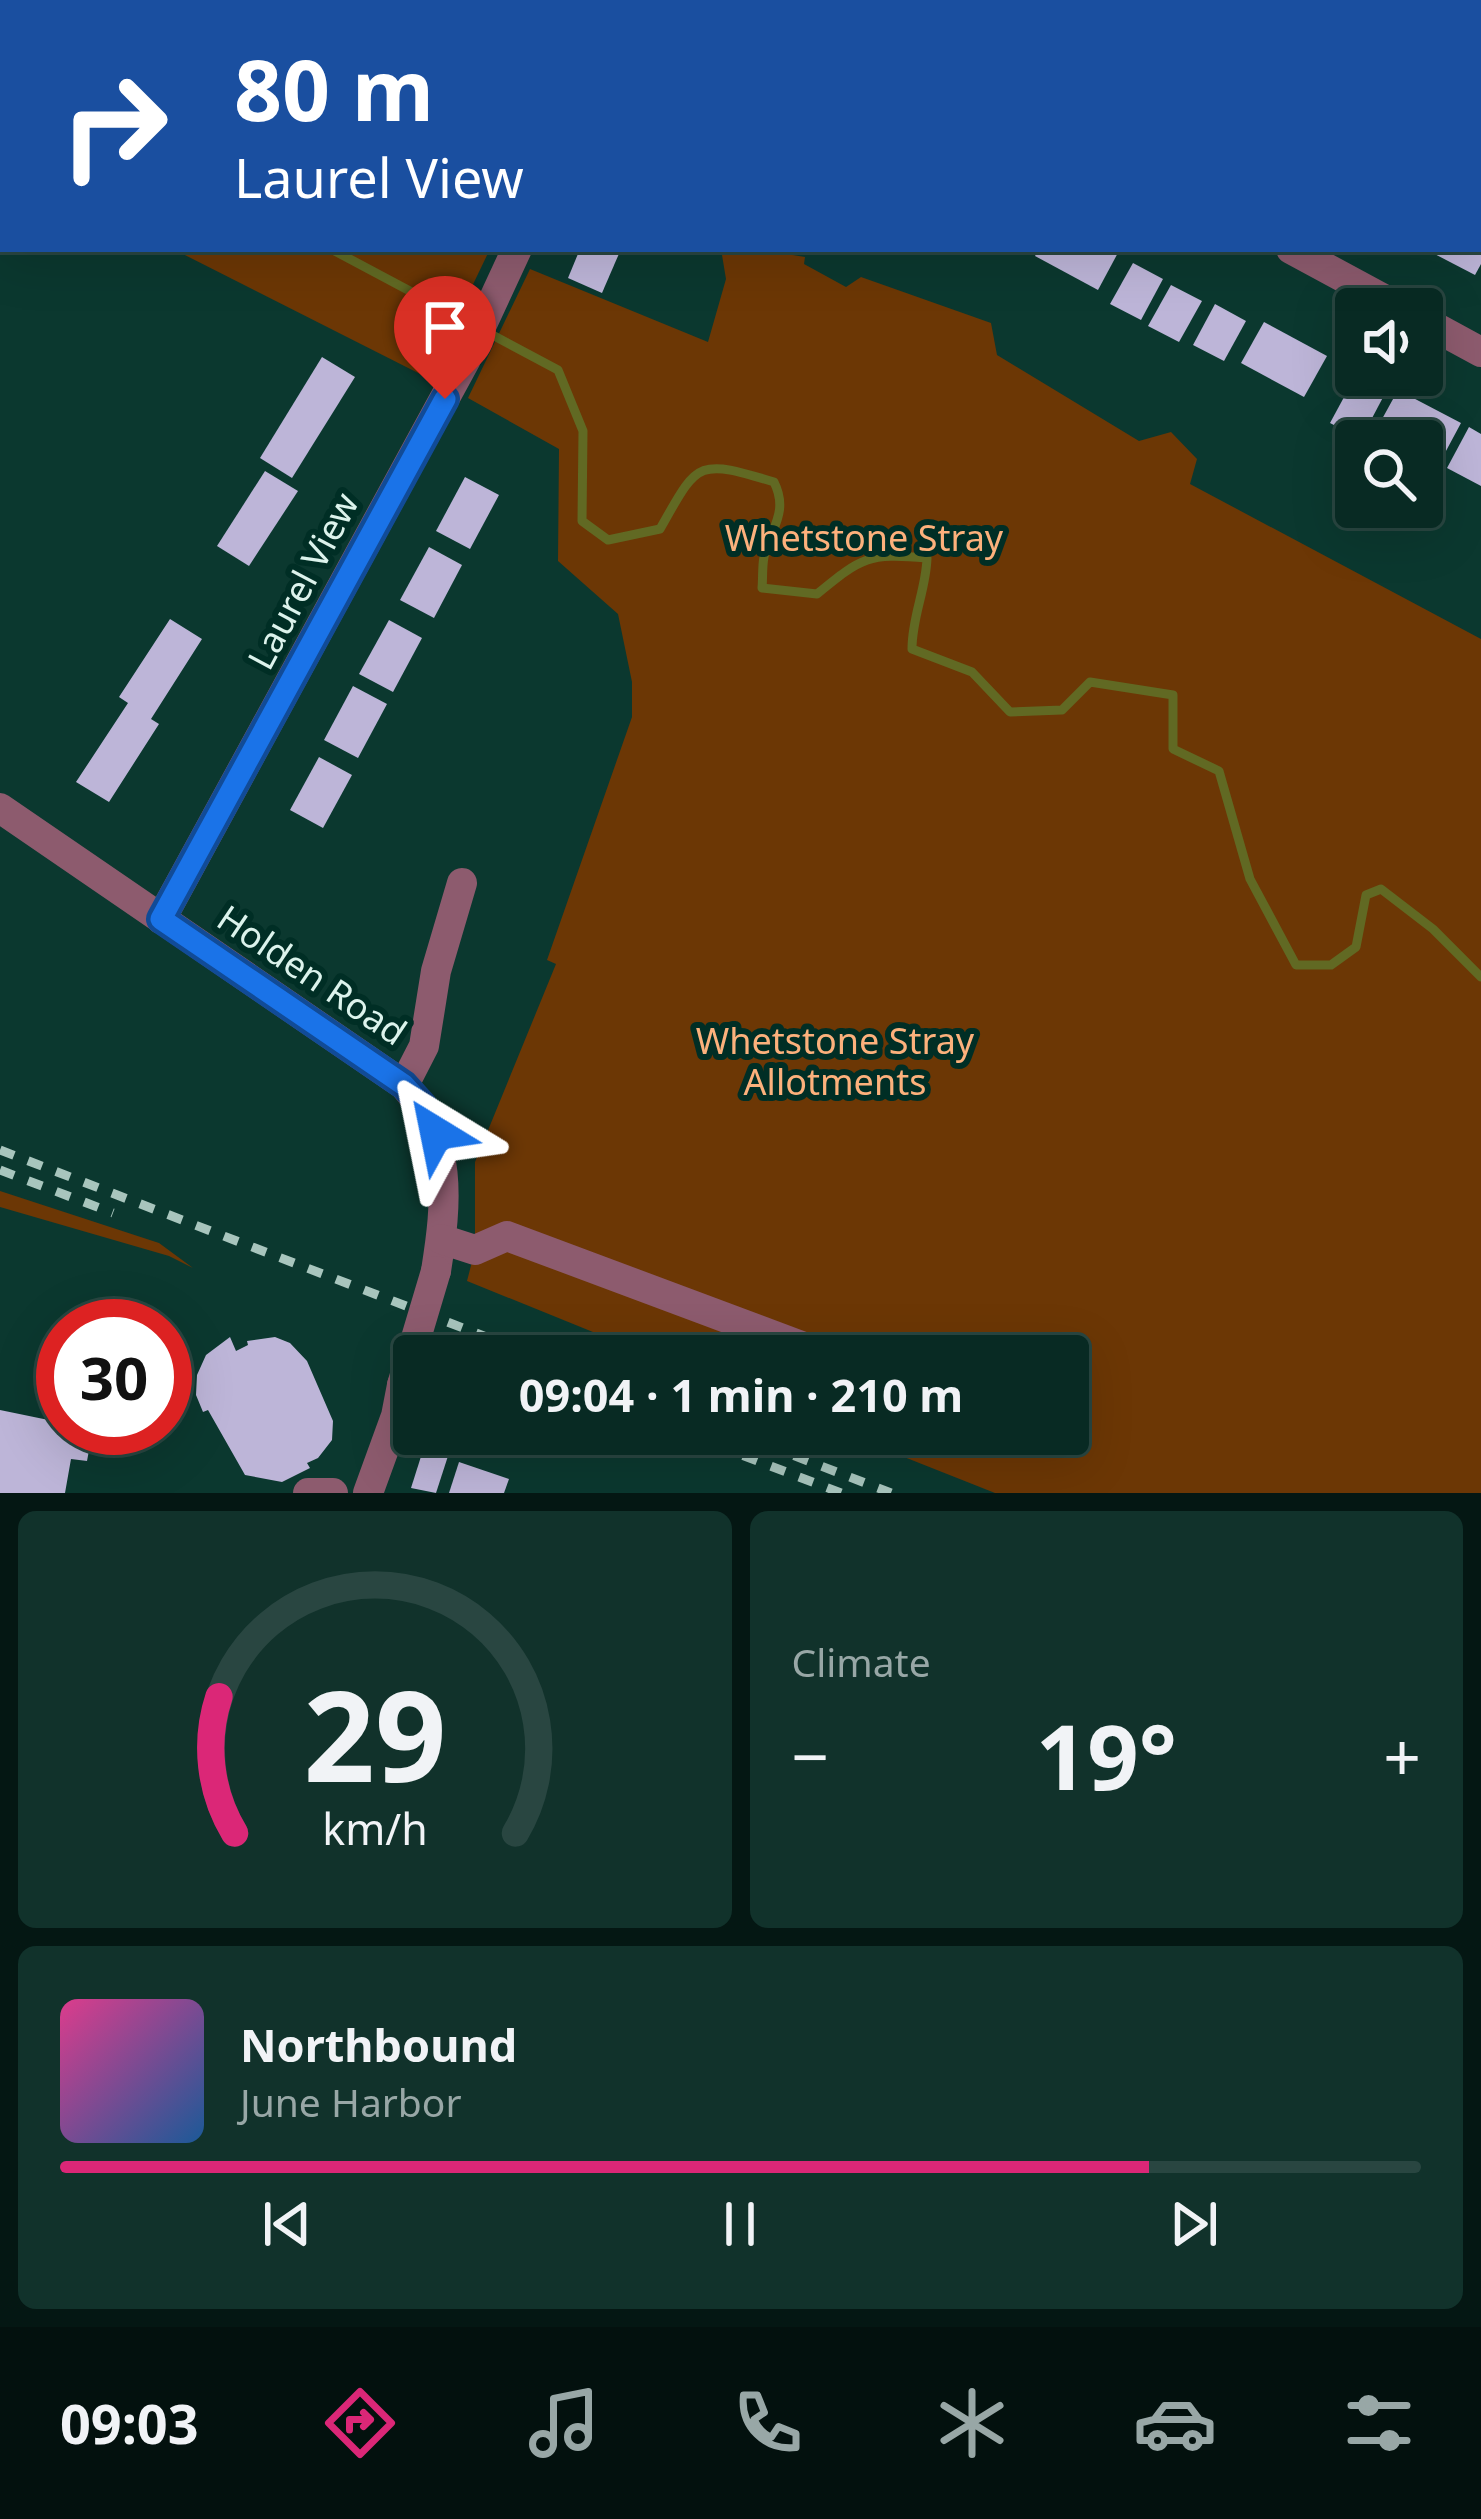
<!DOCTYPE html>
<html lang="en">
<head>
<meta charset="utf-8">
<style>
  :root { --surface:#082a23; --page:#11322b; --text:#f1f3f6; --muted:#98a7a6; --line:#294641; --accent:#db2777 }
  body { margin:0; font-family:"Noto Sans",sans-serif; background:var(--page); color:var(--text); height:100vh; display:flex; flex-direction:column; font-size:45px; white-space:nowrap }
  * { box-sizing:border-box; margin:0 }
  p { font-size:39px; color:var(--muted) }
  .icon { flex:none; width:66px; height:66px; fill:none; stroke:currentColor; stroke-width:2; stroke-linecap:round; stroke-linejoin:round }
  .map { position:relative; height:1493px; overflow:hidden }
  .drawer { display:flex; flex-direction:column; gap:18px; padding:18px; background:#041713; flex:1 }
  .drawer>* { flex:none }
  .hud { position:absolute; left:0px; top:0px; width:1482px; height:252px; box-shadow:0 12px 48px #0002,0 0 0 3px var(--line); background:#1a4fa0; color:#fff; overflow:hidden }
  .buttons { position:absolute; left:1335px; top:288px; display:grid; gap:24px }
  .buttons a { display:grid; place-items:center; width:108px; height:108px; border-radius:12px; background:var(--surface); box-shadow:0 12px 48px #0002,0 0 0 3px var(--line); font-size:60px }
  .speed { position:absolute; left:36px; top:1299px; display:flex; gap:24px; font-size:60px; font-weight:700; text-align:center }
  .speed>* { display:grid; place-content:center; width:156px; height:156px; border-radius:50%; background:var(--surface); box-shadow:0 12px 48px #0002,0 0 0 3px var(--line); line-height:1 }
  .speed .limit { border:18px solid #d22; background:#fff; color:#111 }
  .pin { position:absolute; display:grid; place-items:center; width:102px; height:102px; color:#fff; margin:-123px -51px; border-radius:50% 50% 50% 0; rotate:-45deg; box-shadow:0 0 12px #0007 }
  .pin .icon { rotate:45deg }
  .me { position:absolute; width:132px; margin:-66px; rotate:325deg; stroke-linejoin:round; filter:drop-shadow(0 0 9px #0008) }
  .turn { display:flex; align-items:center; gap:42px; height:252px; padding:0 36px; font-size:54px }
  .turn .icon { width:156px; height:156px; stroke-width:2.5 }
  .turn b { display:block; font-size:84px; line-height:102px }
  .big { font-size:90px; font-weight:700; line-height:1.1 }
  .drawer .tile { flex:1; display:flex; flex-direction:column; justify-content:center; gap:18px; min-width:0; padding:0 42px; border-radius:18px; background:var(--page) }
  .drawer .dial { align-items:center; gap:0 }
  .dial svg { height:312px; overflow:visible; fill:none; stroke:var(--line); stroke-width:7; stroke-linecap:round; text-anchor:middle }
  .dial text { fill:var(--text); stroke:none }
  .song { display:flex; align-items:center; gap:36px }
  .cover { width:144px; height:144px; border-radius:18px; background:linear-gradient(135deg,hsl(330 70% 55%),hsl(210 70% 35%)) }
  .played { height:12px; border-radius:6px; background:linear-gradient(90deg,var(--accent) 80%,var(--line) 80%) }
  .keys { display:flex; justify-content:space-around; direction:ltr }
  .heat { display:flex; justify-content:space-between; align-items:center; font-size:66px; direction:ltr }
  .drawer .tiles { flex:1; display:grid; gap:18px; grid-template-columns:1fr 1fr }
  .tile:last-child { grid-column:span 2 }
  .trip { position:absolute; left:393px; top:1335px; width:696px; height:120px; border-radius:12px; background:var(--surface); box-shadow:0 12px 48px #0002,0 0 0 3px var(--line); font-weight:700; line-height:120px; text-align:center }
  .tabs { display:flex; height:192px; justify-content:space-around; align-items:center; background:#03110e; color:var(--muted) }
  .tabs .icon { width:84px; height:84px }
  .tabs .on { color:var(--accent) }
  .tabs b { font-size:54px; color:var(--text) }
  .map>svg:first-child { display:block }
  .green { fill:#6c3705 }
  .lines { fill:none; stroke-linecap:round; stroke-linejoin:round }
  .stream { stroke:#616923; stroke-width:9 }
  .building { fill:#bdb5d8 }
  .minor { stroke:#8d5b6e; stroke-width:30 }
  .rail { stroke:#a8c5bd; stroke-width:9; stroke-dasharray:15 15; stroke-linecap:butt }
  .minor-bridge { stroke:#8d5b6e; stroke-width:30 }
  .route-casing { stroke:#114b97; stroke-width:30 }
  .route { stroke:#1a73e8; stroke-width:21 }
  .labels { text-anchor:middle; stroke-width:12; stroke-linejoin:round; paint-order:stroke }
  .park-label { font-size:36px; fill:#fcb17c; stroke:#002e25 }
  .street-label { font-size:36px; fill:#dcf3ec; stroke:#002e25 }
</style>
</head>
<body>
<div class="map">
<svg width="1481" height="1493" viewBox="0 0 1481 1493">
  <rect width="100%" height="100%" fill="#0b382f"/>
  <g class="green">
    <polygon points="173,249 490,249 428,378"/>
    <polygon points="721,249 756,249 805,257 804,264 846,287 861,277 991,323 997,355 1139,441 1171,432 1197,459 1190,484 1481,639 1481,1493 995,1493 846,1434 1068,1434 1068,1356 652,1356 467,1281 475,1250 475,1162 556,964 547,960 632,717 632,682 618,614 558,561 559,449 468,398 530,269 708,342 726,279"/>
    <polygon points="0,1191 159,1243 193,1268 169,1256 0,1207"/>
  </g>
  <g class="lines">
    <g class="stream">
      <polyline points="0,88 3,89"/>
      <path d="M331,249L558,370L583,431L582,521L608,540L660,529C698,462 696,458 774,482C789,512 771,528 764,557C762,567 763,578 762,588L817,594C862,557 868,553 927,558C926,590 912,616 912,649L972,672L1010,712L1062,710L1090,682L1173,695V749L1219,771L1250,879L1296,965H1331L1356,947L1366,895L1381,889L1433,929L1481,977"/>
    </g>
  </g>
  <g class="building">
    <polygon points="580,249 621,249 602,293 568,278"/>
    <polygon points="1039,249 1120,249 1098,290 1035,256"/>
    <polygon points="1425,249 1481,249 1481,264 1475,275"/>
    <polygon points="1133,263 1163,279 1141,320 1110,304"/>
    <polygon points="1171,285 1202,301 1179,342 1148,326"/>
    <polygon points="1215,304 1246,321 1224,361 1193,345"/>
    <polygon points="1264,322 1327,356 1304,397 1241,363"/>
    <polygon points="322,357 355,377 292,478 260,458"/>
    <polygon points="1356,375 1367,375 1389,386 1361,439 1330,423"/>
    <polygon points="1398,390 1461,423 1439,464 1422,455 1422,441 1397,441 1376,430"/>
    <polygon points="1469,427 1481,434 1481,486 1447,468"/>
    <polygon points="265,471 298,491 249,566 217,546"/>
    <polygon points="465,477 499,495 470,549 436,531"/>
    <polygon points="429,547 462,565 434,618 400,600"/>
    <polygon points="170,619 202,639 151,719 159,724 109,802 76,782 128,703 119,697"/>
    <polygon points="389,620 422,638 393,692 359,674"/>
    <polygon points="353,686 387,704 358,758 324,740"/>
    <polygon points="319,757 352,775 323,828 290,810"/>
    <polygon points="230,1337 236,1351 248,1345 247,1341 275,1337 290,1343 307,1361 333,1421 332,1440 318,1458 307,1463 310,1468 282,1482 245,1475 208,1410 203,1412 196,1395 197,1375 206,1355"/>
    <polygon points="0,1410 63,1423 63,1428 93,1429 87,1461 71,1459 65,1493 0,1493"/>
    <polygon points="424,1447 448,1456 436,1493 411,1488"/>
    <polygon points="459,1462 509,1479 504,1493 449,1493"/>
  </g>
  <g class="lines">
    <g class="minor">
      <polyline points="830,0 836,3"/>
      <polyline points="625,3 627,0"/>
      <polyline points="1291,249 1402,309"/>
      <polyline points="1422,320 1481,352"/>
      <path d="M0,808L404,1085C453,1140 447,1202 436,1271"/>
      <polyline points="161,919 466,359 517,249"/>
      <polyline points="404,1085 424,1046 436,971 462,883"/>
      <polyline points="441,1239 475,1250 507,1236 828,1356"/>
      <polyline points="308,1493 333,1493"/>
      <polyline points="368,1493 396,1416 402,1385"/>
    </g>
    <g class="rail">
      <polyline points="0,1150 536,1356"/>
      <polyline points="0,1170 113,1213"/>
      <polyline points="416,1330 483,1356"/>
      <polyline points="687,1434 841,1493"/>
      <polyline points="738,1434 891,1493"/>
    </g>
    <polyline class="minor-bridge" points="402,1385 436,1271"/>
  </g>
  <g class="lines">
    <g class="route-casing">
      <polyline id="route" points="436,1133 423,1106 404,1085 161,919 445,399"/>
    </g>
    <use href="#route" class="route"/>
  </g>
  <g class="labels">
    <g class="park-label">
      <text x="864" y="551">Whetstone Stray</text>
      <text x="835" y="1054">Whetstone Stray<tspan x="835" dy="41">Allotments</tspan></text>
    </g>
    <g class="street-label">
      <text transform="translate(303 581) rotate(-62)" y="13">Laurel View</text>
      <text transform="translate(312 975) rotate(34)" y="13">Holden Road</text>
    </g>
  </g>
</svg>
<div class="buttons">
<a><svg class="icon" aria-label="sound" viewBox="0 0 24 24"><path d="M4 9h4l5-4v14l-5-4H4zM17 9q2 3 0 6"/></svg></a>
<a><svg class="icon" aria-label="search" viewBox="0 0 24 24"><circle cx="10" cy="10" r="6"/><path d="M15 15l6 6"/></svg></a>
</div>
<div class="speed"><div class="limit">30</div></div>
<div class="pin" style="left:445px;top:399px;background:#d93025"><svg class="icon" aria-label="arrive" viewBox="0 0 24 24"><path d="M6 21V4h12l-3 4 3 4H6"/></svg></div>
<svg class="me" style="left:436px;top:1133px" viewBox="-20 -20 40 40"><path d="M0-17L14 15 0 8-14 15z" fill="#1a73e8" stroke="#fff" stroke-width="4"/></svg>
<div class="trip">09:04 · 1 min · 210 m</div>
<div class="hud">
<div class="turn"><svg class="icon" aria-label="right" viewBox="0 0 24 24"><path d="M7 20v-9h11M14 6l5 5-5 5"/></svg><div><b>80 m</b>Laurel View</div></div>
</div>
</div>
<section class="drawer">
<div class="tiles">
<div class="tile dial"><svg viewBox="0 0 100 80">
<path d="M14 69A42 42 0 1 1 86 69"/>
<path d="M14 69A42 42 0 0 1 10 34" stroke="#db2777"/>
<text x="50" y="56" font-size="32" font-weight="700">29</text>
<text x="50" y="72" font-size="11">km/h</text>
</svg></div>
<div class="tile"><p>Climate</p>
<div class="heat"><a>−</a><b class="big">19°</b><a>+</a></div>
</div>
<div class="tile">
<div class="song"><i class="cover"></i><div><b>Northbound</b><p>June Harbor</p></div></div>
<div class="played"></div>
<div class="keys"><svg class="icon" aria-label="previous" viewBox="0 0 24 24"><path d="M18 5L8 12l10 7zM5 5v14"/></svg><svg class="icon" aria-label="pause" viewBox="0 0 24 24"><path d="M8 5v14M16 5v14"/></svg><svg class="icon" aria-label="next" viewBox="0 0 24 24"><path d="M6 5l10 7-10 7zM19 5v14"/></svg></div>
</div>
</div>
</section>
<nav class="tabs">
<b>09:03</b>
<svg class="icon on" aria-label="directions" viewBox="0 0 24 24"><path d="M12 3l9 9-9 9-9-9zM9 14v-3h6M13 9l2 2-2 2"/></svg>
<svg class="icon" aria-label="music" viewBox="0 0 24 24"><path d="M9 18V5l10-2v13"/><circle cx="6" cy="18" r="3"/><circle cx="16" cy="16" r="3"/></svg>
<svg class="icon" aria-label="phone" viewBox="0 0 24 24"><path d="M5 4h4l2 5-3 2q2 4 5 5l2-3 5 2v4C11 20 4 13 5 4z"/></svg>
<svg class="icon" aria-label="climate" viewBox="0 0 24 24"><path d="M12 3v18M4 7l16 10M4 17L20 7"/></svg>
<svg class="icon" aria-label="car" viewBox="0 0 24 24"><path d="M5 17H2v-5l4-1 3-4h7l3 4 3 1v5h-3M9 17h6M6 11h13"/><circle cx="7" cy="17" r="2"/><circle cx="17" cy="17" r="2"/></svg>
<svg class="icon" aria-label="filters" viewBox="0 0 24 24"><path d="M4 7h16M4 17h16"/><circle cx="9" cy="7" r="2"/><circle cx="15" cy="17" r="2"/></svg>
</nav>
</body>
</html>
